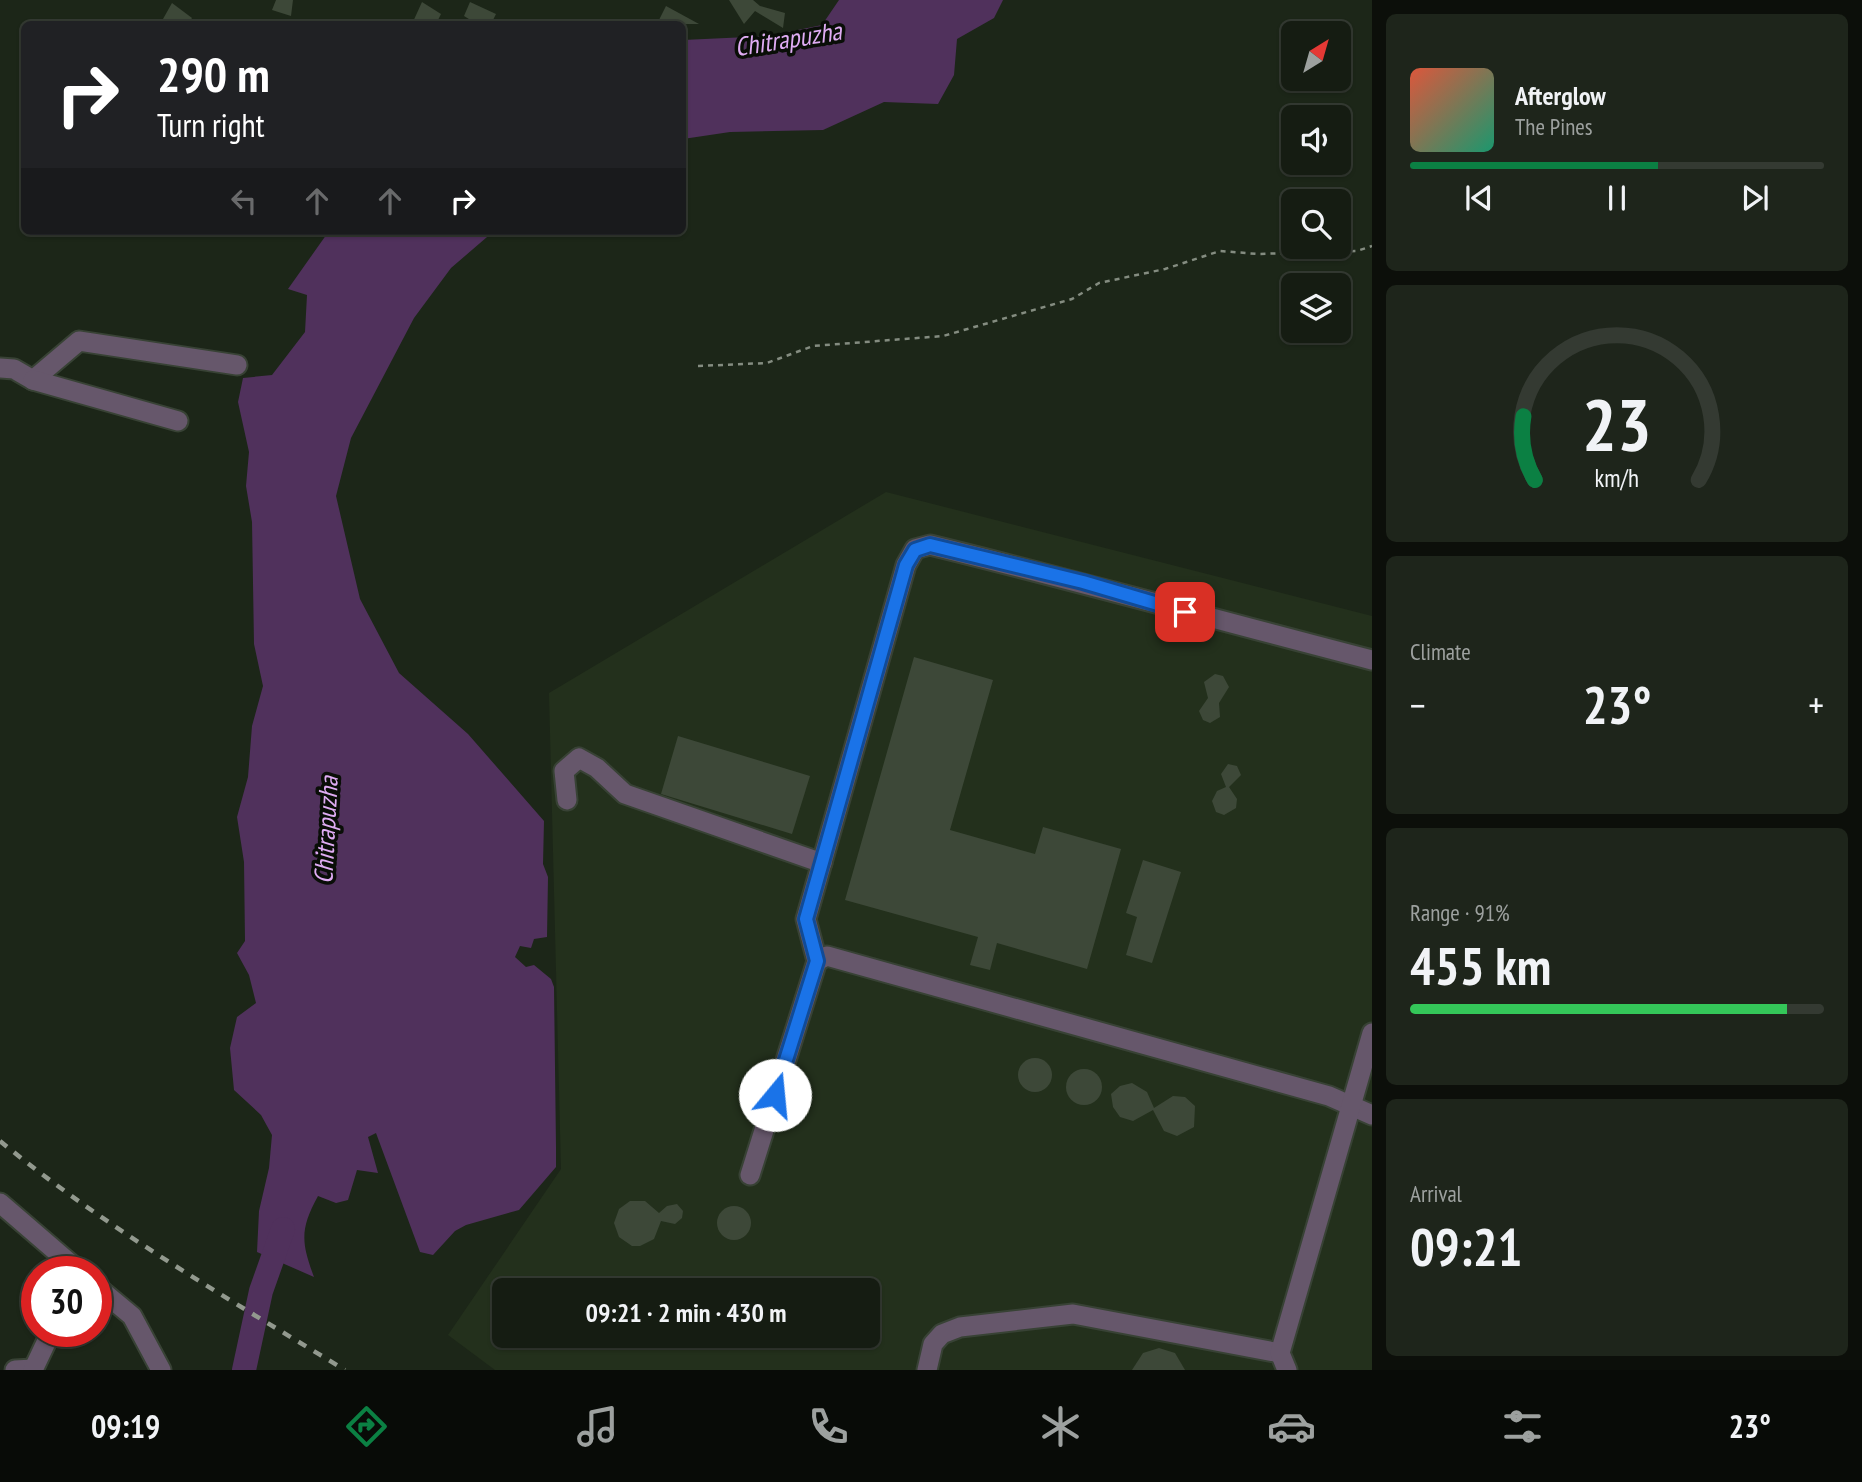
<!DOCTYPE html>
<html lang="en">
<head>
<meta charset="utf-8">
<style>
  :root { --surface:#151c12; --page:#1e251b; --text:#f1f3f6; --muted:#9da19f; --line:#343a32; --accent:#0b8043 }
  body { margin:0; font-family:"PT Sans Narrow",sans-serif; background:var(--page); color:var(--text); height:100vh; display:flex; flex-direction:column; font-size:26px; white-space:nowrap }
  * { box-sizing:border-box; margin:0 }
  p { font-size:23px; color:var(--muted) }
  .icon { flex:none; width:38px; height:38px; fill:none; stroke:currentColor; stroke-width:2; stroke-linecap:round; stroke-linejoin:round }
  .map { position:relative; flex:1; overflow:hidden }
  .details { display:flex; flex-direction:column; gap:14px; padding:14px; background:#0c0f0a; width:490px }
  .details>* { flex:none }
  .hud { position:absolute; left:21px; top:21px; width:665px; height:214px; border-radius:10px; box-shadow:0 2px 5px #0004,0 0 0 2px var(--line); background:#202124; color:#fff; overflow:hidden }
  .needle { width:46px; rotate:37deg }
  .fabs { position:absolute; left:1281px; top:21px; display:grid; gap:14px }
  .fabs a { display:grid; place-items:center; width:70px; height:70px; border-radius:10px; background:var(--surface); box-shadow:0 2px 5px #0004,0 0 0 2px var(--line); font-size:35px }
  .speed { position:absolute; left:21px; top:1256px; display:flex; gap:14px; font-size:35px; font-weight:700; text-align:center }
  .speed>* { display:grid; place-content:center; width:91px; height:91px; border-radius:50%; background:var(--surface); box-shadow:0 2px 5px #0004,0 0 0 2px var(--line); line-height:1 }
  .speed .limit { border:10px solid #d22; background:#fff; color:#111 }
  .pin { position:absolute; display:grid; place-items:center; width:60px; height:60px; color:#fff; margin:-30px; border-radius:14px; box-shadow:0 4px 10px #0006 }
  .me { position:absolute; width:77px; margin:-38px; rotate:17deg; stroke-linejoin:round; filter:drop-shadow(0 0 5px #0008) }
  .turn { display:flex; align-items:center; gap:24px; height:147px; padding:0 21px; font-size:32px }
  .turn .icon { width:91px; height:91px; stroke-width:2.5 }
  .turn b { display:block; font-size:49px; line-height:60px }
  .lanes { display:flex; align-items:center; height:66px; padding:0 21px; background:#0003; justify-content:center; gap:35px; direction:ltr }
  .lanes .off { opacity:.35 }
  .big { font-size:52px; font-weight:700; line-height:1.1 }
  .details .card { flex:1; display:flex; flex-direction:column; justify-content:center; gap:10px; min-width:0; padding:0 24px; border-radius:10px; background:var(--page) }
  .details .dial { align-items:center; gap:0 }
  .dial svg { height:182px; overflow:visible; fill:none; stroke:var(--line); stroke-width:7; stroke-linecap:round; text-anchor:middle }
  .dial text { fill:var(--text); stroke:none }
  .song { display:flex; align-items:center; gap:21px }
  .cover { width:84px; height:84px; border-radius:10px; background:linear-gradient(135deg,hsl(10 70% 55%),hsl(160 70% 35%)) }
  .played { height:7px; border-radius:4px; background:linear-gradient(90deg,var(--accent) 60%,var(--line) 60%) }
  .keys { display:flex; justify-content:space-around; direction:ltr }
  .heat { display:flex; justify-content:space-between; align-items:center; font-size:38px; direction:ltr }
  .charge { height:10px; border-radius:5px; background:linear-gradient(90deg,#34c759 91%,var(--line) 0) }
  .trip { position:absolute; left:492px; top:1278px; width:388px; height:70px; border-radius:10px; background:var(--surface); box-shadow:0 2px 5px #0004,0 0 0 2px var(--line); font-weight:700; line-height:70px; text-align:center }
  .tabs { display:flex; height:112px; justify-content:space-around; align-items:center; background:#080b07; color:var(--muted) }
  .tabs .icon { width:49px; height:49px }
  .tabs .selected { color:var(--accent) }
  .tabs b { font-size:32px; color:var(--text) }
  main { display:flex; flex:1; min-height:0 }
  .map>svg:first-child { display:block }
  .built { fill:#23301c; fill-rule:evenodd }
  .water { fill:#50315c }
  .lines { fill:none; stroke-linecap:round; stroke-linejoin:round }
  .river { stroke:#50315c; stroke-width:24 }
  .building { fill:#3d4838 }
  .minor-casing { stroke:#384235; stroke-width:23 }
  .path { stroke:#848c80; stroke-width:2.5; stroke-dasharray:5 5; stroke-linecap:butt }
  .minor { stroke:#66576b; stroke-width:19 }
  .rail { stroke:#92998e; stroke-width:4.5; stroke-dasharray:9 9; stroke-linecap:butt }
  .route-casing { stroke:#114b97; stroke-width:18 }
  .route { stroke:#1a73e8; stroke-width:12 }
  .labels { text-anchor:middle; stroke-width:7; stroke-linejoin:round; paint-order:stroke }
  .water-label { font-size:26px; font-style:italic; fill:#dfacf3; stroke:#090e07 }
</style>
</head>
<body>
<main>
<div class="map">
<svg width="1372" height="1370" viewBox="0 0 1372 1370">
  <rect width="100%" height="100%" fill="#1c2618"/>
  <path class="built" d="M886,492L1372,616V1370H495L448,1335L561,1169L549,693ZM504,1290H868V1335H504Z"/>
  <g class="water">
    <polygon points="839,0 1003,0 994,18 957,39 954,75 938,104 884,102 823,130 730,132 683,139 683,40 769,36 822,25"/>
    <path d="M329,231H494L451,268L414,318L351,438L336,496L360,599L399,673L468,734L544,821L543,864L548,877L547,937L534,939L531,948L520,946L515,957L526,967L534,965L551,979L554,987L556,1147V1167L519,1210L466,1225L455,1231L433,1255L420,1252L376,1133L368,1137L378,1173L357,1170L348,1200L336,1203L318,1196C300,1229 301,1242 314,1277L257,1252L259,1211L269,1168L272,1135L261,1115L234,1090L230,1048L237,1017L256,1003L249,975L237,953L245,941L244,862L237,817L248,777L252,726L263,686L254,644L252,522L246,486L249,452L238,402L243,378L272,375L305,332L307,295L288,289Z"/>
  </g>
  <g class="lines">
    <polyline class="river" points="244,1370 261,1291 283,1229"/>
  </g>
  <g class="building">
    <polygon points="276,0 293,0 291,16 272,10"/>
    <polygon points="729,0 753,0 760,6 785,13 783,28 755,11 744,24"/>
    <polygon points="422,2 441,14 436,24 412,24"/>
    <polygon points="470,2 496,14 491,24 477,24 464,16"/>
    <polygon points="172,3 192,18 188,24 171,24 163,19"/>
    <polygon points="666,6 699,24 665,24 659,20"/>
    <polygon points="914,657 993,680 950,830 1035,854 1043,827 1121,849 1087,969 997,943 990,970 970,965 978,937 845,900"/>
    <polygon points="1215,674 1223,676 1229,687 1219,703 1220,717 1210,723 1203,720 1199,711 1208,698 1204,682"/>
    <polygon points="678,736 810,776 792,834 661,794"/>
    <polygon points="1228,764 1237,766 1241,775 1229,787 1237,799 1236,808 1224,815 1216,812 1212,801 1217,791 1226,787 1221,774"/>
    <polygon points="1143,860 1181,872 1152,963 1126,955 1137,917 1126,913"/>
    <circle cx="1035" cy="1075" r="17"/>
    <circle cx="1084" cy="1087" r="18"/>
    <polygon points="1132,1083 1147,1092 1154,1108 1173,1096 1185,1097 1195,1106 1194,1127 1177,1136 1164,1131 1153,1110 1133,1121 1120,1117 1113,1107 1111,1094 1120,1086"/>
    <polygon points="630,1201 645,1201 659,1213 667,1206 677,1204 683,1211 682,1218 675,1224 661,1221 654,1239 640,1246 632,1246 619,1237 614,1223 619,1209"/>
    <circle cx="734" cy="1223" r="17"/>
    <polygon points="1159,1348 1175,1353 1185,1370 1132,1370 1143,1353"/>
  </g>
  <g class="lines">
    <g class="minor-casing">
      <g id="minor">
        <polyline points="0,368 14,369 33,380 79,341 237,365"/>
        <polyline points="33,380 178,421"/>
        <polyline points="567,800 564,771 579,758 597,768 625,794 822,863"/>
        <polyline points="817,961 827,956 1329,1096 1372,1115"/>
        <path d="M750,1175L817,961L806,919L906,565L915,549L930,545C1078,581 1225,622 1372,660"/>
        <polyline points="0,1203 80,1272"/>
        <polyline points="96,1286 132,1316 161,1370"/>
        <polyline points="15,1370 33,1369"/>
        <polyline points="33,1370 51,1332"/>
        <polyline points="927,1370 933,1344 942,1334 960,1327 1073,1314 1280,1353"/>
        <polyline points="1287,1370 1280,1353 1372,1033"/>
      </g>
    </g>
    <polyline class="path" points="698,366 767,363 813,346 943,336 1072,299 1099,283 1165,269 1220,251 1258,254 1357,251 1372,246"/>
    <use href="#minor" class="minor"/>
    <path class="rail" d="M0,1141C107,1229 227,1298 345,1370"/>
  </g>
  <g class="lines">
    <g class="route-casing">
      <polyline id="route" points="775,1095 817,961 806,919 906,565 915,550 930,545 1083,582 1185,612"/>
    </g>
    <use href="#route" class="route"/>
  </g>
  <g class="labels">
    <g class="water-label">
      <text transform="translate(788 39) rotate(-9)" y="9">Chitrapuzha</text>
      <text transform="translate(326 830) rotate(-87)" y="9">Chitrapuzha</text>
    </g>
  </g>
</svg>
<div class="fabs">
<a><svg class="needle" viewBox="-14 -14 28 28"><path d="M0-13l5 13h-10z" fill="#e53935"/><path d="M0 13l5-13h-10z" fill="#9da19f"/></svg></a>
<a><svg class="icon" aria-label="sound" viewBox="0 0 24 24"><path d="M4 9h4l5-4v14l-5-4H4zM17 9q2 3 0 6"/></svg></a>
<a><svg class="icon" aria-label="search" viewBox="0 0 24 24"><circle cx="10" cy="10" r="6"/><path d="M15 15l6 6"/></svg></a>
<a><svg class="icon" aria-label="layers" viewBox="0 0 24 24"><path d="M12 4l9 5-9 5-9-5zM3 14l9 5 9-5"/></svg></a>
</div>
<div class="speed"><div class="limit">30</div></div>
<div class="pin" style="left:1185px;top:612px;background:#d93025"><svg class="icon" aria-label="arrive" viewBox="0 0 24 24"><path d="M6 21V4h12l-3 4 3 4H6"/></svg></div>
<svg class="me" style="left:775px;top:1095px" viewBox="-20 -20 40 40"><circle r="19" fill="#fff"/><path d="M0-13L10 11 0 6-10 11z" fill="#1a73e8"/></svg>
<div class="trip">09:21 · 2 min · 430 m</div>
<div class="hud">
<div class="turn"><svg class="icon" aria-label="right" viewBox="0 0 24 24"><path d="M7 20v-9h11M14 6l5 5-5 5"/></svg><div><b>290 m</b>Turn right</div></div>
<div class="lanes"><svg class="icon off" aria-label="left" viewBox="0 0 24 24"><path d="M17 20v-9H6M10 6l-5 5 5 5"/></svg><svg class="icon off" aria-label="ahead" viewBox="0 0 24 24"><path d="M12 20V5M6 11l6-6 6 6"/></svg><svg class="icon off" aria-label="ahead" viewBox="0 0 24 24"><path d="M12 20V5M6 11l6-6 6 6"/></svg><svg class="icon" aria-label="right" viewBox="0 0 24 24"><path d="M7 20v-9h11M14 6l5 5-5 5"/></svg></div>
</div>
</div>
<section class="details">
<div class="card">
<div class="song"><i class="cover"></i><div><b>Afterglow</b><p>The Pines</p></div></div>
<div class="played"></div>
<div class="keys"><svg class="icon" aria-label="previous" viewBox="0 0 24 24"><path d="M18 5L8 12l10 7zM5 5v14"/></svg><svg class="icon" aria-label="pause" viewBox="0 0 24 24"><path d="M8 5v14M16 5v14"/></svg><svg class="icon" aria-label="next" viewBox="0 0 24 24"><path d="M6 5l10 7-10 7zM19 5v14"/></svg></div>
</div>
<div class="card dial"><svg viewBox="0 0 100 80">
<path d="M14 69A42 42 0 1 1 86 69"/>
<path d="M14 69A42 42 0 0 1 9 41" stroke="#0b8043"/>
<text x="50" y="56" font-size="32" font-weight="700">23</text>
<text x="50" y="72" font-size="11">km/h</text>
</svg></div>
<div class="card"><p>Climate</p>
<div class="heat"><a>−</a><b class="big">23°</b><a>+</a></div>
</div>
<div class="card"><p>Range · 91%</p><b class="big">455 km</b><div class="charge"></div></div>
<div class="card"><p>Arrival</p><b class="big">09:21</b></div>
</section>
</main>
<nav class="tabs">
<b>09:19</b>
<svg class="icon selected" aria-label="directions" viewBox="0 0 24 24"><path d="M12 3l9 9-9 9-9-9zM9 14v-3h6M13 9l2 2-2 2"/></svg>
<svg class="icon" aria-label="music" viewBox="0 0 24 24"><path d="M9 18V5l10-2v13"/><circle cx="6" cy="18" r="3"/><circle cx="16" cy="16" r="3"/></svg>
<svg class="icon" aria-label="phone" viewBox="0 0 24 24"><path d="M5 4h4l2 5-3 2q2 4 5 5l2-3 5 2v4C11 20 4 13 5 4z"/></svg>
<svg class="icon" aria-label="climate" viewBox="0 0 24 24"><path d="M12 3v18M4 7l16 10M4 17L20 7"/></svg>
<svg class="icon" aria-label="car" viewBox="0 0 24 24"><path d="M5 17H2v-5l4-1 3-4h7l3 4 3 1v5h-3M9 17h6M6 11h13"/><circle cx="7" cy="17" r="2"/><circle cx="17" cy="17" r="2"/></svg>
<svg class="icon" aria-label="filters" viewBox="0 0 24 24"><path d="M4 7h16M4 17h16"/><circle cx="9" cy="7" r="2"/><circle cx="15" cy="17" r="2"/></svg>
<b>23°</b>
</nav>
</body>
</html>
